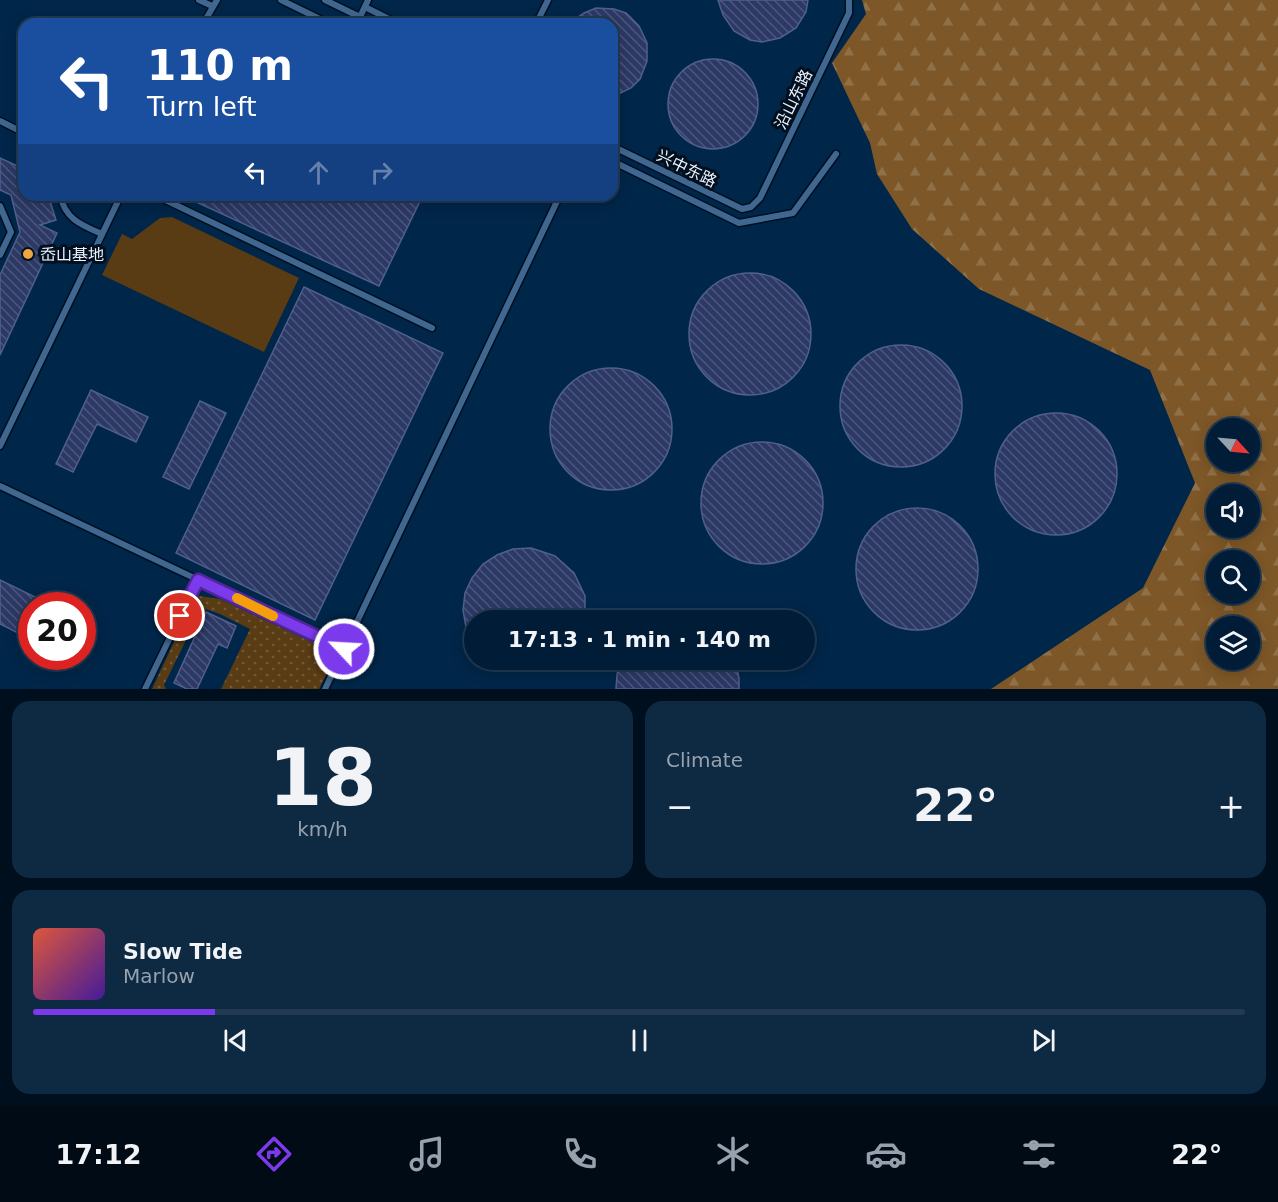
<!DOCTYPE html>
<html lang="en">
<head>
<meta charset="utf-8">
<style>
  :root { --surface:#001c37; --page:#0e2942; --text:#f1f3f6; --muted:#95a1ad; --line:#223a52; --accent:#7c3aed }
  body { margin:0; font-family:"DejaVu Sans","Noto Sans SC",sans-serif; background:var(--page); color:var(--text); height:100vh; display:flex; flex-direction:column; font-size:22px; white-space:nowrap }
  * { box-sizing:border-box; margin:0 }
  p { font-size:20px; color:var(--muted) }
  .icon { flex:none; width:33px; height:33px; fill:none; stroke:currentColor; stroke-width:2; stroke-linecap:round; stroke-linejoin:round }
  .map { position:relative; height:689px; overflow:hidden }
  .details { display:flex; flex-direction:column; gap:12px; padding:12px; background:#000f1e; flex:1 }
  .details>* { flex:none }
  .guide { position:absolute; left:18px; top:18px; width:600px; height:183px; border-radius:18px; box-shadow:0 3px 15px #0003,0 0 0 2px var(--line); background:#1a4fa0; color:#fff; overflow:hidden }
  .needle { width:39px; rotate:116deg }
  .buttons { position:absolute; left:1206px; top:418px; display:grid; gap:12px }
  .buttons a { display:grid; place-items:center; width:54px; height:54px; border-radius:50%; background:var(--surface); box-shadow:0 3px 15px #0003,0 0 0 2px var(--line); font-size:30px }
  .speed { position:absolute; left:18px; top:592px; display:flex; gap:12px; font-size:30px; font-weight:700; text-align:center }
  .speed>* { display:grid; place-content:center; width:78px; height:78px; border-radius:50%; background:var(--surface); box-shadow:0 3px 15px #0003,0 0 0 2px var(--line); line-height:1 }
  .speed .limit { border:9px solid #d22; background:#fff; color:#111 }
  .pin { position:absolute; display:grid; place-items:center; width:51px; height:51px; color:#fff; margin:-26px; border:3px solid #fff; border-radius:50%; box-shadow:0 2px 6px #0007 }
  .me { position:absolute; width:66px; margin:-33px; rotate:295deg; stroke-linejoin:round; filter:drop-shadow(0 0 4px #0008) }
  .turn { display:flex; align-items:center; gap:21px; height:126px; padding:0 30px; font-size:27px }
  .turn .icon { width:78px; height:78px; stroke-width:2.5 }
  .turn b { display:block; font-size:42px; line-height:51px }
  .lanes { display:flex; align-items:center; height:57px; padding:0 30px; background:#0003; justify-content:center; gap:30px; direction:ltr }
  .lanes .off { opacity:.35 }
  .big { font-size:45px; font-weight:700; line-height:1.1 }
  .details .card { flex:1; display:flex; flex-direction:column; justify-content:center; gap:9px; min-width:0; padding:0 21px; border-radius:18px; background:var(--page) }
  .details .dial { align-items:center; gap:0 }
  .dial b { font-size:78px; line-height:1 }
  .song { display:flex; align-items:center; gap:18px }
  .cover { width:72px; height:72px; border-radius:9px; background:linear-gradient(135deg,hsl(10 70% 55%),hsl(260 70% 35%)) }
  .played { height:6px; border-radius:3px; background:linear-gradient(90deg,var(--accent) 15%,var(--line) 15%) }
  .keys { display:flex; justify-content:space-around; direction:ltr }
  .heat { display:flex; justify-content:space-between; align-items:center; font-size:33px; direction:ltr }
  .details .tiles { flex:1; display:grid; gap:12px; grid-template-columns:1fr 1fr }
  .card:last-child { grid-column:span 2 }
  .trip { position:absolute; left:464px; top:610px; width:351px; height:60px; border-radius:30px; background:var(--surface); box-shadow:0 3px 15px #0003,0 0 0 2px var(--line); font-weight:700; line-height:60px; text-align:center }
  .menu { display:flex; height:96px; justify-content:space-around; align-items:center; background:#000b16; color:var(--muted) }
  .menu .icon { width:42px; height:42px }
  .menu .current { color:var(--accent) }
  .menu b { font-size:27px; color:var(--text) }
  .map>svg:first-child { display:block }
  .grass { fill:url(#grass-dots) }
  .forest { fill:url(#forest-firs); fill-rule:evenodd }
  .green { fill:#5a3c14 }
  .building { fill:url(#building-back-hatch); stroke:#505f8e; stroke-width:1.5 }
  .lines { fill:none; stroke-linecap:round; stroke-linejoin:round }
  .lane-casing { stroke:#000f22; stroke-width:9 }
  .lane { stroke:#40678f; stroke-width:6 }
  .route-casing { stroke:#51269a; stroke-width:15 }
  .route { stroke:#7c3aed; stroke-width:10 }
  .slow { stroke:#f59e0b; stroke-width:10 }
  .poi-dot { fill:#f1a540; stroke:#020f1f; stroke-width:2 }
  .labels { text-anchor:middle; stroke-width:6; stroke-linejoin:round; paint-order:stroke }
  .street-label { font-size:16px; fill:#ebf4fd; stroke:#020f1f }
  .poi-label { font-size:16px; fill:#ebf4fd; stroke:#020f1f; text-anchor:start }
</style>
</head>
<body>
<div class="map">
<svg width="1278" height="689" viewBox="0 0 1278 689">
  <defs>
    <pattern id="grass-dots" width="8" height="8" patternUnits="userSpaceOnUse" patternTransform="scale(1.5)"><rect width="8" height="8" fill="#5a3c14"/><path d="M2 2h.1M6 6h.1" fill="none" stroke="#725937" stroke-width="1.8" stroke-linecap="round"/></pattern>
    <pattern id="forest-firs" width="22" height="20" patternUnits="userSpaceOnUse" patternTransform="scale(1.5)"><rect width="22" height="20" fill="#7d5727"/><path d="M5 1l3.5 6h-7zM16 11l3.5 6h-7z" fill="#907047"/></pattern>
    <pattern id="building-back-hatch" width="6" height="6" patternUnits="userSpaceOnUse" patternTransform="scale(1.5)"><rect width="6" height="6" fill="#2c3965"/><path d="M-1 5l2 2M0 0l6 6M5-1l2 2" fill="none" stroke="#4b567c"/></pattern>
  </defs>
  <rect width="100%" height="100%" fill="#002649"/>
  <polygon class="grass" points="199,596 220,599 318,645 329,655 326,675 319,689 221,689 250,629 220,614 206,609 191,630 164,685 166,689 152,689 192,604"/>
  <path class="forest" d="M862,0H1278V689H991L1143,588L1195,483L1150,370L979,289L912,229L877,174L870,143L832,63L866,14ZM1216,429H1250V462H1216ZM1216,495H1250V528H1216ZM1216,561H1250V594H1216ZM1216,627H1250V660H1216Z"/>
  <polygon class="green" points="172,217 299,278 264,352 102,275 122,234 132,239 160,218"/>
  <g class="building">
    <polygon points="718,0 808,0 806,12 796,28 780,38 762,42 750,40 734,31 723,15"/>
    <polygon points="596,8 614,9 626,13 639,26 647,43 647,61 640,79 631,88 612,97 612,24 568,24 584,13"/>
    <circle cx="713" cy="104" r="45"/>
    <polygon points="0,158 24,169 24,195 48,195 56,220 40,225 57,233 0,355 0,275 20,232 11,195 0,190"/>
    <polygon points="181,195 423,195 379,286"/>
    <circle cx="750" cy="334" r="61"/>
    <polygon points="304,287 443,353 315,620 176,553"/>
    <circle cx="901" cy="406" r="61"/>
    <circle cx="611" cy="429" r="61"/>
    <polygon points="91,390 148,417 136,442 97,424 73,472 56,464"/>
    <polygon points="200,401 226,413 189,489 163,477"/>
    <circle cx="1056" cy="474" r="61"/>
    <circle cx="762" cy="503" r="61"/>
    <circle cx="917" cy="569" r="61"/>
    <polygon points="531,548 555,556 574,573 585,596 585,621 474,621 473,647 466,627 463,610 465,593 472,578 483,564 497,555 513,549"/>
    <polygon points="0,580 37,598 32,606 20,634 0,624"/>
    <polygon points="206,612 236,626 227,648 218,644 197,689 187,689 174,683"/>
    <polygon points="486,660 563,660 563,661 540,669 523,671 506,668"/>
    <polygon points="620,660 735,660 739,678 739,689 616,689 617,675"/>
  </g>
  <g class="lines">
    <g class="lane-casing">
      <g id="lane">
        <polyline points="199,0 212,6"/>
        <polyline points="281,0 330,24"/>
        <polyline points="325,0 360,17 368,0"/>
        <polyline points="365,7 399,24"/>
        <polyline points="203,24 217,0"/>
        <polyline points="536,24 548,0"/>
        <polyline points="0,121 24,133"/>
        <polyline points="612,146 742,209 751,207 760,198 849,13 849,0"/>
        <polyline points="612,161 739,223 793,213 836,154"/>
        <path d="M60,195C65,219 81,225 102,234"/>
        <polyline points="155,195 432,328"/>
        <polyline points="0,206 11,232 0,255"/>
        <polyline points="0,446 121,195"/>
        <polyline points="0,486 344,649"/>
        <polyline points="145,689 198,580"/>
        <polyline points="325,689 560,195"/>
      </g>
    </g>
    <use href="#lane" class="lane"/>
  </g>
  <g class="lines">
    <g class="route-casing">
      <polyline id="route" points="180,616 198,580 344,649"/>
    </g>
    <use href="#route" class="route"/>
    <polyline class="slow" points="237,598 273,616"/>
  </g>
  <circle class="poi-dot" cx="28" cy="254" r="6"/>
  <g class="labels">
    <g class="street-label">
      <text transform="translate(793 99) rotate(-64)" y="6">沿山东路</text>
      <text transform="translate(687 168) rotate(26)" y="6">兴中东路</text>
    </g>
    <g class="poi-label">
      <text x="40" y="260">岙山基地</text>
    </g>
  </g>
</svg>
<div class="buttons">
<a><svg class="needle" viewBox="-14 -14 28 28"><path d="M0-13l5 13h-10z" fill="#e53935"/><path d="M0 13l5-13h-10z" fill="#95a1ad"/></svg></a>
<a><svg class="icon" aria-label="sound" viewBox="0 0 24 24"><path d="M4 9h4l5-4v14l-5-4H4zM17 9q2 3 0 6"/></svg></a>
<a><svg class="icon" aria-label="search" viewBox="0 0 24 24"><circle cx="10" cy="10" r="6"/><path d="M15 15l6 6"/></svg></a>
<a><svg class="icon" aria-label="layers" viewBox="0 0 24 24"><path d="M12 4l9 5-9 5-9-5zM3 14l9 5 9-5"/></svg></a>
</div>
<div class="speed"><div class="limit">20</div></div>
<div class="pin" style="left:180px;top:616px;background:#d93025"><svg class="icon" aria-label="arrive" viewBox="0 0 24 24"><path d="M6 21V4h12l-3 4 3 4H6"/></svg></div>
<svg class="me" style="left:344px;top:649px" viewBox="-20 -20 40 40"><circle r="17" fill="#7c3aed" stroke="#fff" stroke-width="3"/><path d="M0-11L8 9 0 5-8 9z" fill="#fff"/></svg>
<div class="trip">17:13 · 1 min · 140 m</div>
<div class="guide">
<div class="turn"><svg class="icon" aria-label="left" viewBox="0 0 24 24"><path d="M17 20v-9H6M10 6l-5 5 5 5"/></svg><div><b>110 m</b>Turn left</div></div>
<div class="lanes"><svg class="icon" aria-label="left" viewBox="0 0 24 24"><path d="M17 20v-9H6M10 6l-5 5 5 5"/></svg><svg class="icon off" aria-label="ahead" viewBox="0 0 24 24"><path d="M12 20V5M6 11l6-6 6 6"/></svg><svg class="icon off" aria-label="right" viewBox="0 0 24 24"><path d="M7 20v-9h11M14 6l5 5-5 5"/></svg></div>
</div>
</div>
<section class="details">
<div class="tiles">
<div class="card dial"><b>18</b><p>km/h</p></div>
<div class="card"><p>Climate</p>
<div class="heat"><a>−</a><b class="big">22°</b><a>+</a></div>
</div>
<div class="card">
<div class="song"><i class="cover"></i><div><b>Slow Tide</b><p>Marlow</p></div></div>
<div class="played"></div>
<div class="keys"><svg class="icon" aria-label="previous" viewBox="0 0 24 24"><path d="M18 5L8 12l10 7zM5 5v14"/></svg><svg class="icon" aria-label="pause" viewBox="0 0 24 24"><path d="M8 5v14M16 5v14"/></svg><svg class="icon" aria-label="next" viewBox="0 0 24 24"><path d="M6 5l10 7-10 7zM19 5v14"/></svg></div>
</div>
</div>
</section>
<nav class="menu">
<b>17:12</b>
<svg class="icon current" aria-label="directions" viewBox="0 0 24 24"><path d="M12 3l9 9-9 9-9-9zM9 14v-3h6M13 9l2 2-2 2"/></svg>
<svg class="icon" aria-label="music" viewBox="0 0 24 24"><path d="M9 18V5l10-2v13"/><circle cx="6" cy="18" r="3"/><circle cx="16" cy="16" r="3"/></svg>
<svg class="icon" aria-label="phone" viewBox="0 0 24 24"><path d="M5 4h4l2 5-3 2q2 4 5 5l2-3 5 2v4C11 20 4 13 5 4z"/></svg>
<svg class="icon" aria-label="climate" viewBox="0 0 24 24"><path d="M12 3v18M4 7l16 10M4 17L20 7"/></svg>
<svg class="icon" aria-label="car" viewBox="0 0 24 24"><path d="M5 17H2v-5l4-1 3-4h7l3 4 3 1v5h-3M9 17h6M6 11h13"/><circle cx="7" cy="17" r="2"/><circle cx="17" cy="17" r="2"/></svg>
<svg class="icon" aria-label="filters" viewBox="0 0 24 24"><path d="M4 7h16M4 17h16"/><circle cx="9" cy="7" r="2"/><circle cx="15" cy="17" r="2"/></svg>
<b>22°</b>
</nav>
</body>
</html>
